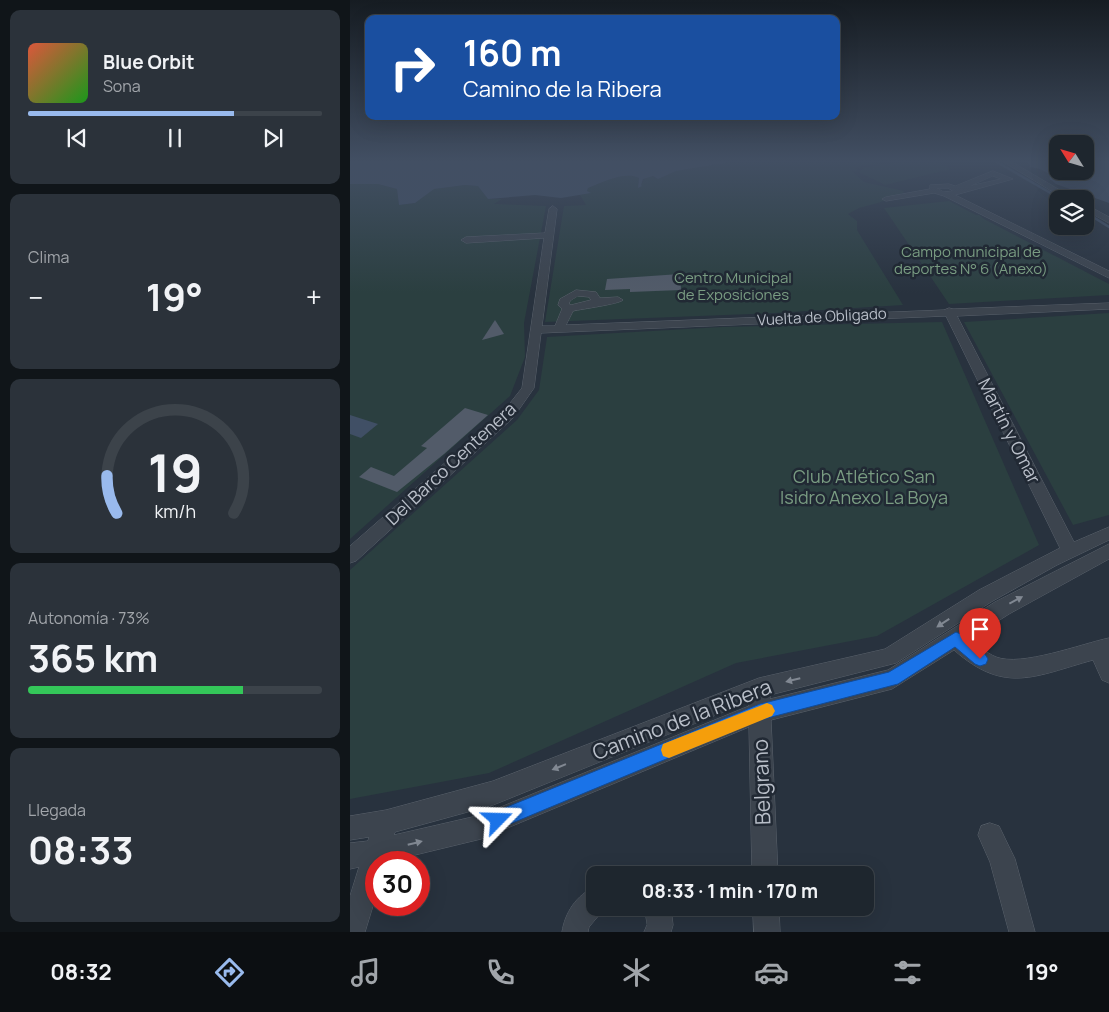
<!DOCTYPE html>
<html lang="es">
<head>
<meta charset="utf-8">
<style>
  :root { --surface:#1e262e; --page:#2b323a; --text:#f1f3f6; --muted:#a1a5aa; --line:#3c434a; --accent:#99baed }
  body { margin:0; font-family:Manrope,sans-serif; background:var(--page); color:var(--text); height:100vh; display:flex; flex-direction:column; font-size:19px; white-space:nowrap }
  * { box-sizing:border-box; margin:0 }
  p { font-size:16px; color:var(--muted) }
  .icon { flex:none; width:28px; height:28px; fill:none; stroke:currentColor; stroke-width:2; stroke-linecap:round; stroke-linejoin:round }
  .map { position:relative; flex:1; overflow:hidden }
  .panel { display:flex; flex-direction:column; gap:10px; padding:10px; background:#101519; width:350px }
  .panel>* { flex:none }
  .top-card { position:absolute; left:15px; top:15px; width:475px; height:105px; border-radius:10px; box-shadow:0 5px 20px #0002,0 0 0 1px var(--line); background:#1a4fa0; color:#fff; overflow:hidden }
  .needle { width:32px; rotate:307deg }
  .tools { position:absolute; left:699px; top:135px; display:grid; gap:10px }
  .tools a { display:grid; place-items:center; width:45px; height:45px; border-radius:10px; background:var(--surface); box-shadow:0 5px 20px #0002,0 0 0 1px var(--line); font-size:25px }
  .speed { position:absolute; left:15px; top:851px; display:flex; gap:10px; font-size:25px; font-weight:700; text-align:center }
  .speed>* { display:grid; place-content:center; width:65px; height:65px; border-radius:50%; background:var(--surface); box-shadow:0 5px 20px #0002,0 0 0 1px var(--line); line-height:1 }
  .speed .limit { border:8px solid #d22; background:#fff; color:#111 }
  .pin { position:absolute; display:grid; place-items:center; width:42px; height:42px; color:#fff; margin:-51px -21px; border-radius:50% 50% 50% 0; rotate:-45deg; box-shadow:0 0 5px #0007 }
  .pin .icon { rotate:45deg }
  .me { position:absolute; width:55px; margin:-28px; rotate:68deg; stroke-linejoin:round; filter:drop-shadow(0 0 4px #0008) }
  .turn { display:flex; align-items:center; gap:18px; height:105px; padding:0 15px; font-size:22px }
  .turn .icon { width:65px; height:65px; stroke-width:2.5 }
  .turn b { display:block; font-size:35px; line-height:42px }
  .big { font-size:38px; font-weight:700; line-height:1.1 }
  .panel .card { flex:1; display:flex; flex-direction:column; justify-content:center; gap:8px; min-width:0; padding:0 18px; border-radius:10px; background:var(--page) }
  .panel .dial { align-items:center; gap:0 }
  .dial svg { height:130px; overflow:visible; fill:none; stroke:var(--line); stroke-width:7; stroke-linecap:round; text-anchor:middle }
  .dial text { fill:var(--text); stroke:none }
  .song { display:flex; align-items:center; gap:15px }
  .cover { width:60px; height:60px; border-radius:8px; background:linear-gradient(135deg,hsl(10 70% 55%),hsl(120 70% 35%)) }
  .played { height:5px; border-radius:2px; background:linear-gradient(90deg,var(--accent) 70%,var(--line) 70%) }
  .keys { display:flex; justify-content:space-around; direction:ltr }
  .heat { display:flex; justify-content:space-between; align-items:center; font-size:28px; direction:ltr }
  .charge { height:8px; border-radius:4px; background:linear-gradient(90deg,#34c759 73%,var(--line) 0) }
  .trip { position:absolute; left:236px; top:866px; width:288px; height:50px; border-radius:10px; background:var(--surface); box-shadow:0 5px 20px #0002,0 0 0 1px var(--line); font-weight:700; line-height:50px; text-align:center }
  .tab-bar { display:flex; height:80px; justify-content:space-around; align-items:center; background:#0c0f12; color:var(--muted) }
  .tab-bar .icon { width:35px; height:35px }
  .tab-bar .active { color:var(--accent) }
  .tab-bar b { font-size:22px; color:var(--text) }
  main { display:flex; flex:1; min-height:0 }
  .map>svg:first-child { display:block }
  .green { fill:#2b3f40 }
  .water { fill:#404f65 }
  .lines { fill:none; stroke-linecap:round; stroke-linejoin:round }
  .stream { stroke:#404f65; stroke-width:2.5 }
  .building { fill:#525b69 }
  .minor-casing { stroke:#5a626c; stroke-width:1 }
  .minor { fill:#3c444e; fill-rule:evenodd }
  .oneway { fill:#818892 }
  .route { fill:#1a73e8; stroke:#114b97 }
  .slow { fill:#f59e0b }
  .labels { text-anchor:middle; stroke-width:5; stroke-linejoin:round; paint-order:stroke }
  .far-park-label { font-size:15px; fill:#799c82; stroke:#212934 }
  .far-street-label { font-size:15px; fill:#b9bfc9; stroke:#212934 }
  .street-label { font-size:18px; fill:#b9bfc9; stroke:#212934 }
  .park-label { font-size:18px; fill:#799c82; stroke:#212934 }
  .near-street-label { font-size:21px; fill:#b9bfc9; stroke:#212934 }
</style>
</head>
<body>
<main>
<section class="panel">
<div class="card">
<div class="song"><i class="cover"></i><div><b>Blue Orbit</b><p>Sona</p></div></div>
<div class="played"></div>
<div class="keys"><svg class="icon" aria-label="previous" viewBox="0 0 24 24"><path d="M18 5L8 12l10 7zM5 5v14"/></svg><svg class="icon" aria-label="pause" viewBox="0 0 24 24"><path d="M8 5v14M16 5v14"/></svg><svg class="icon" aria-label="next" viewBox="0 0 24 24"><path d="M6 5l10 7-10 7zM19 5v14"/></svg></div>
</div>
<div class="card"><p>Clima</p>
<div class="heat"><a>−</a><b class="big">19°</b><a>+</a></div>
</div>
<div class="card dial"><svg viewBox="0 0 100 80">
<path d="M14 69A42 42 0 1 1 86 69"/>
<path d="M14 69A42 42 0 0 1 8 46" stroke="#99baed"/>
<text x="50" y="56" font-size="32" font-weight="700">19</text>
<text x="50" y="72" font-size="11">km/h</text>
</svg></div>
<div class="card"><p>Autonomía · 73%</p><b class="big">365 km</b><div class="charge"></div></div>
<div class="card"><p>Llegada</p><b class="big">08:33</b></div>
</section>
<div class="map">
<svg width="759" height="932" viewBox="0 0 759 932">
  <rect width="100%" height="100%" fill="#28323e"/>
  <g class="green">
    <path d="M380,162H537L507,167L505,168L508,170L502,171L514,182L554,191L553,193L528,203L509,208L498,214L507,221V230L553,305L425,313L195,322L214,206L236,205L230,195L240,193L237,191L238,188C252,183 273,171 289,178L288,187C295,182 295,171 308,179L326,171Z"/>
    <polygon points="547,162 587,162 601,169 535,185 509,172 514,168"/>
    <polygon points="0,184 28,184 47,189 49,205 65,203 83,189 115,185 128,186 138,199 152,199 144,204 196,206 174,323 175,357 160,396 0,539"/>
    <polygon points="599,201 626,215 629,215 634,219 759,284 759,295 599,304 534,208"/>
    <polygon points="759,313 759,515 723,525 614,322"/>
    <polygon points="592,322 689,545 527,636 386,663 139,773 0,799 0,570 167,420 189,390 197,337 372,327"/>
  </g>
  <g class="water">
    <path d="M0,162H380L326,171L308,179L303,176L293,179L291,185L292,186L288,188L289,178C274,171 252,183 238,188L237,191L241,193L211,198L185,195L138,199L128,186L115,185L84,189L65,203L49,205L47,189L28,184H0Z"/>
    <polygon points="678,162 707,162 708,171 735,171 735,162 759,162 759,203 706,184 700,179 700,174 690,169 680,167"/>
    <polygon points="0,415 28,424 11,438 0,434"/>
  </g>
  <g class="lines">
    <g class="stream">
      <polyline points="647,162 711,199"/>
      <polyline points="735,212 759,227"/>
    </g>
  </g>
  <g class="building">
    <polygon points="330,274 331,290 280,292 280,289 255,290 257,279"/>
    <polygon points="145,320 154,334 132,340"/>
    <polygon points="115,408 138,415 94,454 47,492 9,477 21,467 44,476 77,448 71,446"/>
  </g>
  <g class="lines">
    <g class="minor-casing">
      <g id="minor">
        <polygon points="654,162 662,162 725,199 715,199"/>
        <path d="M643,171L663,179L605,195L759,271V278L594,196L584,193L536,201L532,199L536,197L580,189V185L599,184L605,186ZM643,176L651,179L620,186ZM587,188H598L603,191L594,192Z"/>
        <polygon points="735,204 759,217 759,223 735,210"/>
        <path d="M203,206L207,209L192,326H205L212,309L208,305L210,299L226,290L246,292L250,298L268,297L273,300C269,304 232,309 223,311L216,325L594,310L599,308L603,309L759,303V309L607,316L724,542L759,527V540L707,565L641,602L546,663L420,695V699L538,670L645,602L759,544V559L659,614L620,639C628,645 636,653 646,657C671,667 731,644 759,638V683L752,680L743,660C685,676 655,695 604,650L542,689L421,720L428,875H402L399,727L131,839L36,862H26V896L15,932H0V896L9,867L0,869V843L18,841L19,837L0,840V816L36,810L143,781L409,678L535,649L629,590L710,548L596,316L191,333L184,388L163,418L6,561L0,563V546L153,412L172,388L194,238L116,243L111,240L116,237L195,233L199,209ZM228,296L239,297L241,300L221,305L219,304L220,301ZM399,702V706L131,815L44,835L45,832L143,805Z"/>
        <polygon points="640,823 649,826 665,859 685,932 659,932 640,862 628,835 631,826"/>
        <path d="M245,887V908H255L239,927L238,932H212C215,913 226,895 245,887Z"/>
        <polygon points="295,908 321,908 323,925 321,932 294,932 297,925"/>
        <polygon points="403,908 429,908 430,932 404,932"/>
      </g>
    </g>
    <use href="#minor" class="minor"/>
  </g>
  <defs><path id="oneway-solid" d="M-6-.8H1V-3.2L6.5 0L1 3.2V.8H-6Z" transform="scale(1.25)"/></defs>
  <g class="oneway">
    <use href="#oneway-solid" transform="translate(666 600) rotate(-28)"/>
    <use href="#oneway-solid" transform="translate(593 623) rotate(147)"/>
    <use href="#oneway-solid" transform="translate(443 680) rotate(166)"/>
    <use href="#oneway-solid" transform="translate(209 767) rotate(158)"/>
    <use href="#oneway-solid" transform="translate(65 843) rotate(-14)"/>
  </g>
  <linearGradient id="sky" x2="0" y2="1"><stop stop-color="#161c22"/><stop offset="0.55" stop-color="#424f63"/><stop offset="1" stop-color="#424f63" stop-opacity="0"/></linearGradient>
  <rect width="759" height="293" fill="url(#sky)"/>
  <path class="route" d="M606,632C617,636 633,649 638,659L636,664L630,666L625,664L605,647L548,684L410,720L148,829L142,826L139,820L142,813L410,704L539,672Z"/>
  <polygon class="slow" points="417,703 422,705 425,711 422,716 319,758 313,756 311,750 313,744"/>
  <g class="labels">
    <g class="far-park-label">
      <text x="621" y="257">Campo municipal de<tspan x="621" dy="17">deportes N° 6 (Anexo)</tspan></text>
      <text x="383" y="283">Centro Municipal<tspan x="383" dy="17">de Exposiciones</tspan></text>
    </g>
    <g class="far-street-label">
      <text transform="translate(472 317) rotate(-3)" y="5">Vuelta de Obligado</text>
    </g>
    <g class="street-label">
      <text transform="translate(659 431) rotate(63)" y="6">Martín y Omar</text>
      <text transform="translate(101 464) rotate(-43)" y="6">Del Barco Centenera</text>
    </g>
    <g class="park-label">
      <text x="514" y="483">Club Atlético San<tspan x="514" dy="21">Isidro Anexo La Boya</tspan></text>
    </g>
    <g class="near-street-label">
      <text transform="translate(332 720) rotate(-21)" y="7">Camino de la Ribera</text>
      <text transform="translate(412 782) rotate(-92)" y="7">Belgrano</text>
    </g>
  </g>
</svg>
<div class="tools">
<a><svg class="needle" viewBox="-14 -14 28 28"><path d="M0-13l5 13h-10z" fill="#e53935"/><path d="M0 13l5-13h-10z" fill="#a1a5aa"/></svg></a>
<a><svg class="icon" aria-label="layers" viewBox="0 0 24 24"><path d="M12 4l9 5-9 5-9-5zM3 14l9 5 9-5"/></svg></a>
</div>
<div class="speed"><div class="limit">30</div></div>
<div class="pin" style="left:630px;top:659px;background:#d93025"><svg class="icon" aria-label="arrive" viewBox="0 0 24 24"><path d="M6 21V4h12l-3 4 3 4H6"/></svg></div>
<svg class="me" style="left:148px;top:820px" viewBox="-20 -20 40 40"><path d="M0-17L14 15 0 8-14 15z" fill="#1a73e8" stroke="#fff" stroke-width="4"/></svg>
<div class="trip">08:33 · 1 min · 170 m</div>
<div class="top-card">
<div class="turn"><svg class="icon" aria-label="right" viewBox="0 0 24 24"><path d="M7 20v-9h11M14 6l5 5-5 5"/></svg><div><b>160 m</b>Camino de la Ribera</div></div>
</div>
</div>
</main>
<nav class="tab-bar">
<b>08:32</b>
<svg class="icon active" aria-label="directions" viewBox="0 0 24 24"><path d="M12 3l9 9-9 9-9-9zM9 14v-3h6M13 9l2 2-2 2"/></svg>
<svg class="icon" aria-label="music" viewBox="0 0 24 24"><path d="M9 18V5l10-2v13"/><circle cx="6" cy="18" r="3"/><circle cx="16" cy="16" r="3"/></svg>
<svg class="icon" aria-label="phone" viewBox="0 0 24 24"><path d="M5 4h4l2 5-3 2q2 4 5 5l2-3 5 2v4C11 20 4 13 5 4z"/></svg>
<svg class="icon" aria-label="climate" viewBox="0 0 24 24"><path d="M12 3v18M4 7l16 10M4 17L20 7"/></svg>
<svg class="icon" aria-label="car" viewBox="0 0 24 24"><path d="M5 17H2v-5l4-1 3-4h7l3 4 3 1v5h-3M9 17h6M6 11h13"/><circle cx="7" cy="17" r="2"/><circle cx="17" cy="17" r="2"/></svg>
<svg class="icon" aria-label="filters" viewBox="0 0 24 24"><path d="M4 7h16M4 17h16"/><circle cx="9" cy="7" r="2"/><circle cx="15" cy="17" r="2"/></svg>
<b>19°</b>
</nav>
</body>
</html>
